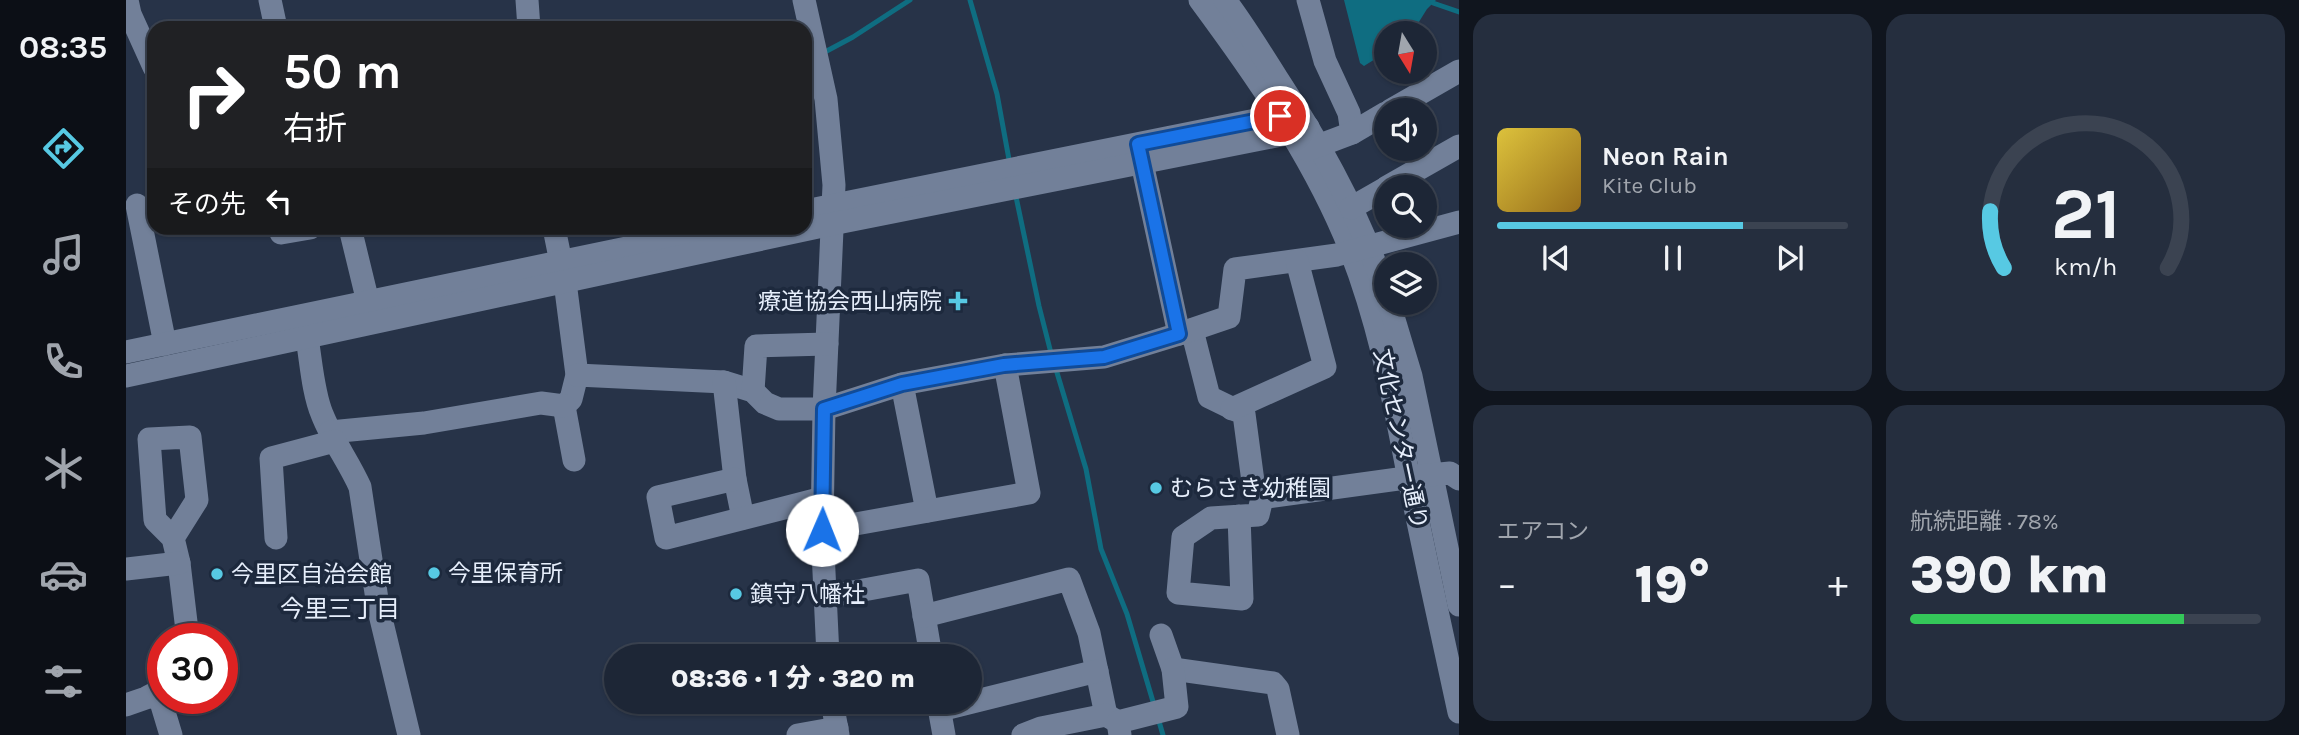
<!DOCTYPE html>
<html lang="ja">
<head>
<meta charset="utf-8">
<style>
  :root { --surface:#1d2636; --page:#252e3e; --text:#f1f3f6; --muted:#a0a5ad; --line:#3b4351; --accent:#57c9e3 }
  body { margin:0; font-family:Karla,"Noto Sans JP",sans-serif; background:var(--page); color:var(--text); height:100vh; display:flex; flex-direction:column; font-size:26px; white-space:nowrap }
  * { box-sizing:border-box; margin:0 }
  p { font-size:23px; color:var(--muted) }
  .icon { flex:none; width:38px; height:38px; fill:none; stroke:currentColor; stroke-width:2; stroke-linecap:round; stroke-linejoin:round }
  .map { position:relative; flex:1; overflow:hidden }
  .panel { display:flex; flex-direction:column; gap:14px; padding:14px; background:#10151e; width:840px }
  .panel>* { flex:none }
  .banner { position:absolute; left:21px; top:21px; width:665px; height:214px; border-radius:21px; box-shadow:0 2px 5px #0004,0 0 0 2px var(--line); background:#202124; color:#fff; overflow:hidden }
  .needle { width:46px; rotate:169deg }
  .buttons { position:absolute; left:1248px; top:21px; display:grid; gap:14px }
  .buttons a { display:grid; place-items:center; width:63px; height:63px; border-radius:50%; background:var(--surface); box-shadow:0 2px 5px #0004,0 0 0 2px var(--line); font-size:35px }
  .speed { position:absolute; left:21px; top:623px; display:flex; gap:14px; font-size:35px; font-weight:700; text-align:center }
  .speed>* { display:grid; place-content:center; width:91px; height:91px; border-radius:50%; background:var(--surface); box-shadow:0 2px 5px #0004,0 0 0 2px var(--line); line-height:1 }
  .speed .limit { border:10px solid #d22; background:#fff; color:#111 }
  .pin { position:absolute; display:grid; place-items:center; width:60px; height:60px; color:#fff; margin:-30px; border:4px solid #fff; border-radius:50%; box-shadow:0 2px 7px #0007 }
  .me { position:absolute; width:77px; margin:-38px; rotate:1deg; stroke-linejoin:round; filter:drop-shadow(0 0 5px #0008) }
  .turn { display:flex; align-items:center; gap:24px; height:147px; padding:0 21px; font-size:32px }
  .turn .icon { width:91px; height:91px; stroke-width:2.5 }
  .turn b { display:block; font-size:49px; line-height:60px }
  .then { display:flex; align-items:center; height:66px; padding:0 21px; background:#0003; gap:14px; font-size:26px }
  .big { font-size:52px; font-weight:800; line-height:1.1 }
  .panel .card { flex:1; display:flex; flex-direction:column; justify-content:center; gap:10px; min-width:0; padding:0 24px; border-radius:21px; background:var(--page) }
  .panel .dial { align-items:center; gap:0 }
  .dial svg { height:182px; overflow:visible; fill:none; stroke:var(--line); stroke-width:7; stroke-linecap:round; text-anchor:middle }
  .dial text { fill:var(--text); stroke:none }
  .song { display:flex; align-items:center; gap:21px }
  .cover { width:84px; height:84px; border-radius:10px; background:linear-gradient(135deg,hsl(50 70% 55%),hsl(40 70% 35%)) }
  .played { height:7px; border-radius:4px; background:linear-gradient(90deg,var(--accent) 70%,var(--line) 70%) }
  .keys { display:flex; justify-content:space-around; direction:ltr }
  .heat { display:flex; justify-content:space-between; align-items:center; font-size:38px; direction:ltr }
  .charge { height:10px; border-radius:5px; background:linear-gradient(90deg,#34c759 78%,var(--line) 0) }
  .panel .tiles { flex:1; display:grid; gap:14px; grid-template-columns:repeat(2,1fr) }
  .trip { position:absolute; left:478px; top:644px; width:378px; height:70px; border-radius:35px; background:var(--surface); box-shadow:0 2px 5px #0004,0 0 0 2px var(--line); font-weight:800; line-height:70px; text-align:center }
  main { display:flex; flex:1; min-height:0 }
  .dock { display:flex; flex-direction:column; width:126px; justify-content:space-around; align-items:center; background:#0c0f16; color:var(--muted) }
  .dock .icon { width:49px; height:49px }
  .dock .active { color:var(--accent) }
  .dock b { font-size:32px; color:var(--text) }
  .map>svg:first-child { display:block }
  .water { fill:#0f6d81 }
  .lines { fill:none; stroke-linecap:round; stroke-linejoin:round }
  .stream { stroke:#0f6d81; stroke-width:5 }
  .minor { stroke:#728099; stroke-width:23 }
  .route-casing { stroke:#114b97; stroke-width:18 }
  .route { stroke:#1a73e8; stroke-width:12 }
  .poi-dot { fill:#57c9e3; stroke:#1d293d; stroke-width:2.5 }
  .labels { text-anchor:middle; stroke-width:7; stroke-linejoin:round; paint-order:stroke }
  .poi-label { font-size:23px; fill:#e6eefb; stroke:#1d293d; text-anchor:start }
  .street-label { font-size:23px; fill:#e6eefb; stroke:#1d293d }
  .neighbourhood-label { font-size:24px; fill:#e6eefb; stroke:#1d293d }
</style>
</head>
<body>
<main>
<nav class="dock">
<b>08:35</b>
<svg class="icon active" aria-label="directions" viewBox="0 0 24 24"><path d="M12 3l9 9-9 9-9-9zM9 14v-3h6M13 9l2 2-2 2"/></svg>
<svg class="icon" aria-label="music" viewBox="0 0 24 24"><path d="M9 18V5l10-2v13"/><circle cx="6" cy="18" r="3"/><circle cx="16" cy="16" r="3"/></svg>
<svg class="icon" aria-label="phone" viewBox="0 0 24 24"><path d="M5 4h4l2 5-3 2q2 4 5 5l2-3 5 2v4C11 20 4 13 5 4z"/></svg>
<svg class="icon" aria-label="climate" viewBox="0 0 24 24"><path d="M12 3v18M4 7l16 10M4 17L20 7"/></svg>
<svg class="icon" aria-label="car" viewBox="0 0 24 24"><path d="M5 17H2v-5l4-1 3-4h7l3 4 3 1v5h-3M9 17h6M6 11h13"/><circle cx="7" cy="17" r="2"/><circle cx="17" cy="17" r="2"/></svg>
<svg class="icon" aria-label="filters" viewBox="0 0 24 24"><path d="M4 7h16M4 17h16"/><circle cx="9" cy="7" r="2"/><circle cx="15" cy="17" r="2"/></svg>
</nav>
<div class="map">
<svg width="1333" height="735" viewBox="0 0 1333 735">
  <rect width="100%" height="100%" fill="#273348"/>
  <polygon class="water" points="1218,0 1310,0 1301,9 1286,33 1260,33 1260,54 1254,56 1238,66 1234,63"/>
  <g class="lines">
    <g class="stream">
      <polyline points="844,0 871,94 884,165"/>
      <polyline points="1307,3 1333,12"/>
      <polyline points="697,53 727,37 784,0"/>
      <polyline points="889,192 913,306 926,357"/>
      <polyline points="929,366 960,469 975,549 1001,614 1028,705"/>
      <polyline points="1032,718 1037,735"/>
    </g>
    <g class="minor">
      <polyline points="1,0 4,14 28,67"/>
      <polyline points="144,0 150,28"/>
      <polyline points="401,0 403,28"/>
      <polyline points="678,0 700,99 708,185 698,409 696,530 702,656"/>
      <path d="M1074,0C1128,73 1182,150 1218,234C1251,312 1267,395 1283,479C1299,557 1316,634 1333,712"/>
      <path d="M1099,0C1118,25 1135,53 1152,80C1196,147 1235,218 1260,294"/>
      <polyline points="1182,0 1199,61 1223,113 1226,133"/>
      <polyline points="1265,110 1333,71"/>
      <polyline points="1013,149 1053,334"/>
      <polyline points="1181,150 1226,133 1260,113"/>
      <polyline points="1261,187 1333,146"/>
      <polyline points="11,205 39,344"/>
      <polyline points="1225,208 1260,188"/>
      <polyline points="679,211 1154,115 1172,110"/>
      <polyline points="154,228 155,233 184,228"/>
      <polyline points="224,228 242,302"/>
      <polyline points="428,228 439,282 451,375 445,399 438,406 448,460"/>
      <polyline points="1263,303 1285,376 1333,605"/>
      <polyline points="1066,330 1083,397 1118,414 1128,489 1142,497 1294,476 1324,473 1333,479"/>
      <path d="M181,338C185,361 187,393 196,414C206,440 223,462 234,487L252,606L283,735"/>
      <polyline points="0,352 597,228"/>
      <polyline points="451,375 598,382 627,391 639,403 653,409 698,409 776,384 879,365 978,357 1053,334 1103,317 1109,269 1211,255 1333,222"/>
      <polyline points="0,376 706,224 1165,133 1182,127"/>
      <polyline points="598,382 609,479 617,518"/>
      <polyline points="776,384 801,511"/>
      <polyline points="627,391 630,346 701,344"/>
      <polyline points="1106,409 1199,367 1171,261"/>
      <polyline points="204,432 298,423 415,403 438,406"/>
      <polyline points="609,479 532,497 540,538 697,498"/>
      <polyline points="1113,516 1116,599 1052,593 1057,537 1085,518 1132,515 1137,494"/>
      <polyline points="696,530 903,493 879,365"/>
      <polyline points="47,538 71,500 64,437 23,439 29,520 47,538 53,563 62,639"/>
      <polyline points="150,538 145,458 209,441"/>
      <polyline points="0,569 53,563"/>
      <polyline points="699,597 792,580 805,656"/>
      <polyline points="798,616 943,579 963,633 980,715"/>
      <polyline points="1035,635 1047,669 1147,683 1152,689 1162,735"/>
      <polyline points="32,692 45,735"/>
      <polyline points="706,702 712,735"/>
      <polyline points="812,702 818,735"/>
      <polyline points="0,705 20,698 37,689"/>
      <polyline points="814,710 971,671"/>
      <polyline points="672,735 711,728"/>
      <polyline points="897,735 915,728 980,715 992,722"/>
      <polyline points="994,735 992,722 1051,707 1047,669"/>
    </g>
  </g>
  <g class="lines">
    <g class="route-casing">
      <polyline id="route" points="696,530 698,409 776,384 878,365 978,357 1053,334 1012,144 1154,116"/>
    </g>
    <use href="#route" class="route"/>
  </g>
  <g class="poi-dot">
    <path d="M828.5 290.5h7v7h7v7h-7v7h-7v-7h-7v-7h7z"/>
    <circle cx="1030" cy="488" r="7"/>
    <circle cx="308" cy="573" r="7"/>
    <circle cx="91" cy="574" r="7"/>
    <circle cx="610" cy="594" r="7"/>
  </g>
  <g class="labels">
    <g class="poi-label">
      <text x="816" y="309" text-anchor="end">療道協会西山病院</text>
      <text x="1044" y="496">むらさき幼稚園</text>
      <text x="322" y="581">今里保育所</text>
      <text x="105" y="582">今里区自治会館</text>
      <text x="624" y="602">鎮守八幡社</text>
    </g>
    <g class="street-label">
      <text transform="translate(1275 439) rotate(78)" y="8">文化センター通り</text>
    </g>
    <g class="neighbourhood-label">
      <text x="214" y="617">今里三丁目</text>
    </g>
  </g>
</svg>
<div class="buttons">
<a><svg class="needle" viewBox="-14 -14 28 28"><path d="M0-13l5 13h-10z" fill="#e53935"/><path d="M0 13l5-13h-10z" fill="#a0a5ad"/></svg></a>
<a><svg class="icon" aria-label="sound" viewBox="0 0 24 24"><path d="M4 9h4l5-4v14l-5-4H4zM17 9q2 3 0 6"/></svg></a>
<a><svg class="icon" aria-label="search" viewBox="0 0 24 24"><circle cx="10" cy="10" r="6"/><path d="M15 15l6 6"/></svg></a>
<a><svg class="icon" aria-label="layers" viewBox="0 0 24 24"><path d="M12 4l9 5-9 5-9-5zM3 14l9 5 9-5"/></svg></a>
</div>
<div class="speed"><div class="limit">30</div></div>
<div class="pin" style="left:1154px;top:116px;background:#d93025"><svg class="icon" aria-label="arrive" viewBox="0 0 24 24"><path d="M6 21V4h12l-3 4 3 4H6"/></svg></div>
<svg class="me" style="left:696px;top:530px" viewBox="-20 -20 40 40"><circle r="19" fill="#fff"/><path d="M0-13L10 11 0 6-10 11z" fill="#1a73e8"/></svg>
<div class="trip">08:36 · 1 分 · 320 m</div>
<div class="banner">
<div class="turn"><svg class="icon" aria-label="right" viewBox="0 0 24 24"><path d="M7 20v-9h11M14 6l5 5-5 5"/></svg><div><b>50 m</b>右折</div></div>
<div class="then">その先<svg class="icon" aria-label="left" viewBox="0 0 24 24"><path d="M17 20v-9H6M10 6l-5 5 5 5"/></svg></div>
</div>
</div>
<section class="panel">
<div class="tiles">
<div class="card">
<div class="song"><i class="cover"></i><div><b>Neon Rain</b><p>Kite Club</p></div></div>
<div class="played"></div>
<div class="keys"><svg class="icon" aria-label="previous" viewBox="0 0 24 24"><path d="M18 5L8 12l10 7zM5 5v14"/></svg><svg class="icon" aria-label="pause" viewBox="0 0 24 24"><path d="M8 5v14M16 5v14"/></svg><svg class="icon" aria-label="next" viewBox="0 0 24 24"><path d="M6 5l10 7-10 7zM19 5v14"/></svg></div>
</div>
<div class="card dial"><svg viewBox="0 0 100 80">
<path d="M14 69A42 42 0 1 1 86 69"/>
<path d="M14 69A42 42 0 0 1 8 44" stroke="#57c9e3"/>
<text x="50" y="56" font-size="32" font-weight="700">21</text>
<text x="50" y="72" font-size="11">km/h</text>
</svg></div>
<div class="card"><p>エアコン</p>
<div class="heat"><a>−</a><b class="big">19°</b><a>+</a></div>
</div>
<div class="card"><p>航続距離 · 78%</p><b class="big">390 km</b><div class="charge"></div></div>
</div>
</section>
</main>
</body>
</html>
